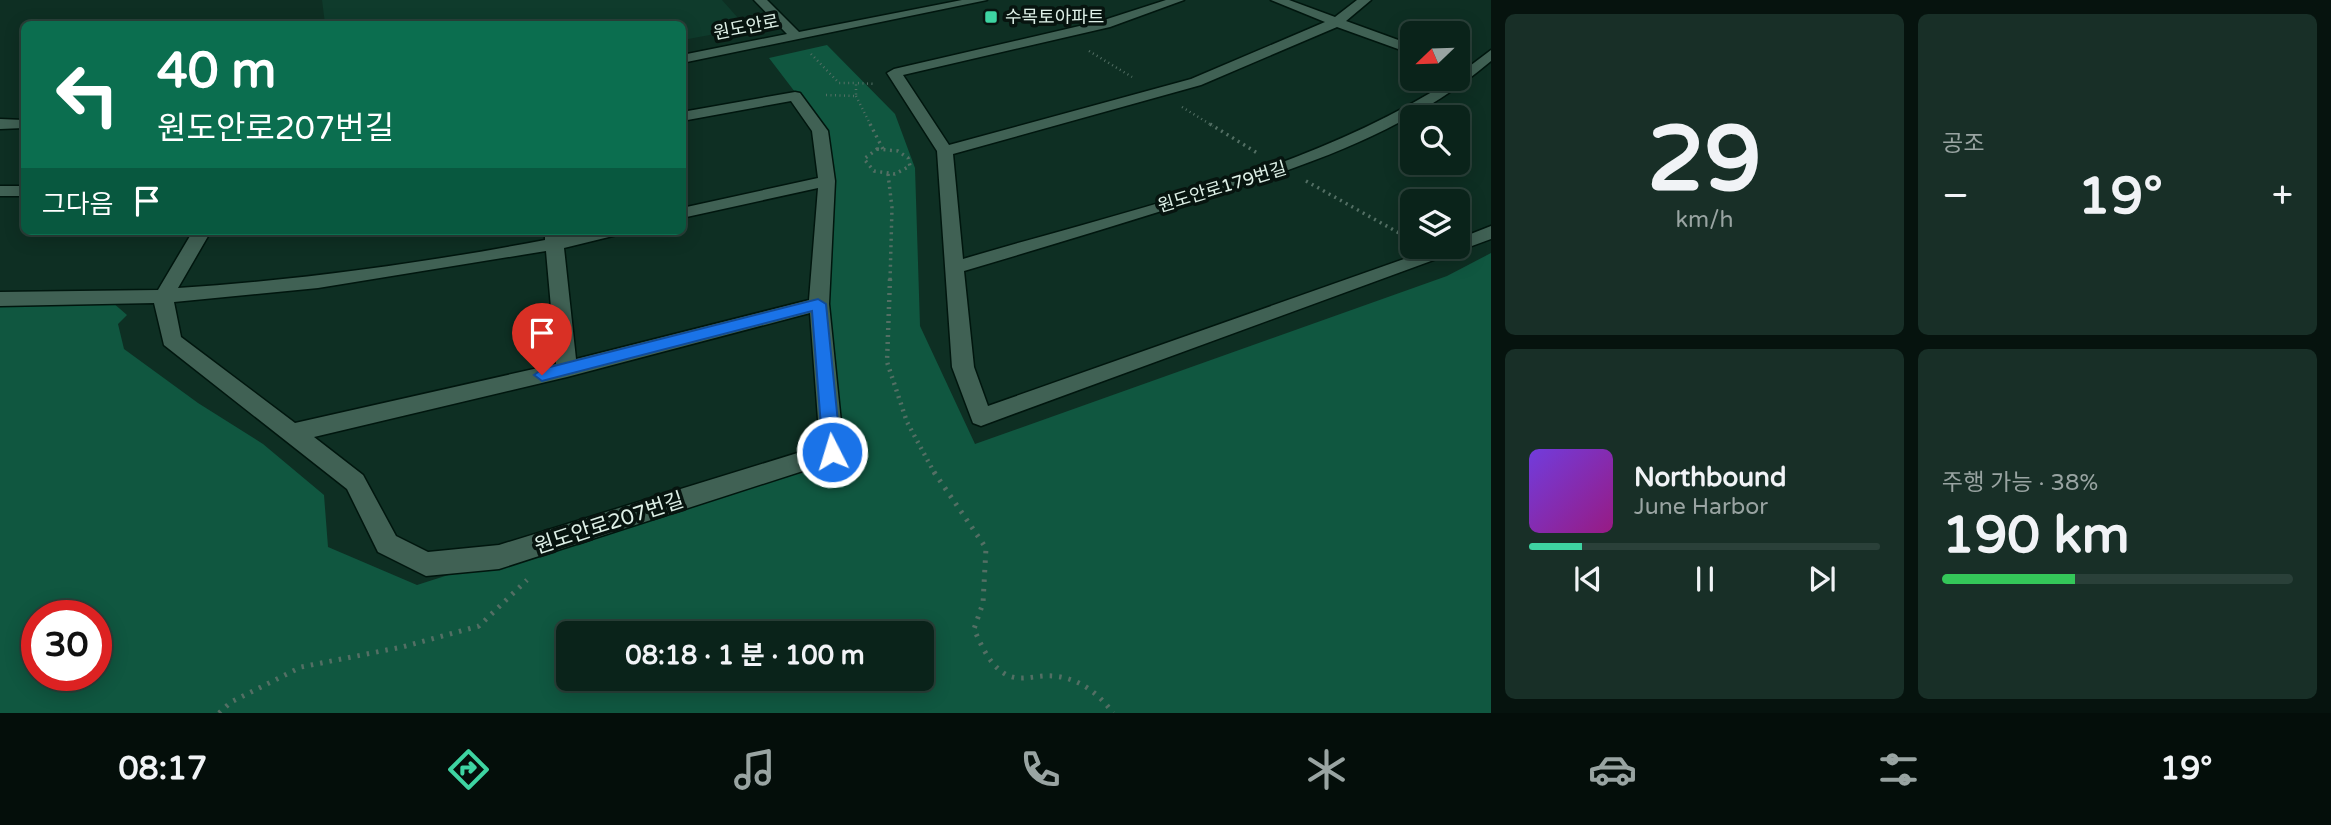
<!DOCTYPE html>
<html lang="ko">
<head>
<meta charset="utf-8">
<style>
  :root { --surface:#0a231a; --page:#182f27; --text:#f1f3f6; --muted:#99a4a2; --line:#2a4039; --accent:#3ed4a2 }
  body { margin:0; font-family:"Varela Round","Noto Sans KR",sans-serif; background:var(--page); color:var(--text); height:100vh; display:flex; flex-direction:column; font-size:26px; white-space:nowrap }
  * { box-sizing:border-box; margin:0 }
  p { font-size:23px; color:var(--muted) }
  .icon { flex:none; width:38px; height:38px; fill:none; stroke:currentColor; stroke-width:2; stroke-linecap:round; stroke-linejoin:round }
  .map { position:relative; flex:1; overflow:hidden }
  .sheet { display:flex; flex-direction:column; gap:14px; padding:14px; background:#06130e; width:840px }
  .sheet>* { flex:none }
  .hud { position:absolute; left:21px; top:21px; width:665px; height:214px; border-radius:10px; box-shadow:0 4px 18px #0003,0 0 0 2px var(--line); background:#0b6e4f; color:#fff; overflow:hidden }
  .needle { width:46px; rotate:247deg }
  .tools { position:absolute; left:1400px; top:21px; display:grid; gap:14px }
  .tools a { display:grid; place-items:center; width:70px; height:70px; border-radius:10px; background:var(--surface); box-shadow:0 4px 18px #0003,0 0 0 2px var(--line); font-size:35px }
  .speed { position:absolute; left:21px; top:600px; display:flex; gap:14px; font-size:35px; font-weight:700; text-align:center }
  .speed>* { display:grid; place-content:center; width:91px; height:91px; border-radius:50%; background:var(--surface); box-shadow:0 4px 18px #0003,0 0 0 2px var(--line); line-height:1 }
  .speed .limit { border:10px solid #d22; background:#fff; color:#111 }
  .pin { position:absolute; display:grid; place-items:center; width:60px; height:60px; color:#fff; margin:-72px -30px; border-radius:50% 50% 50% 0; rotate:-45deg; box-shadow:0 0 7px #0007 }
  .pin .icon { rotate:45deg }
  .me { position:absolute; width:77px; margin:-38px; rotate:355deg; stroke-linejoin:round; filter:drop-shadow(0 0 5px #0008) }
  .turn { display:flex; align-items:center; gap:24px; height:147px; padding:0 21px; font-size:32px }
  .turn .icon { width:91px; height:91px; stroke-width:2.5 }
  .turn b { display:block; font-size:49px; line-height:60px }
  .then { display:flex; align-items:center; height:66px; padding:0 21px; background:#0003; gap:14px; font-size:26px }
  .big { font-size:52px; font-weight:700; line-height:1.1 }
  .sheet .widget { flex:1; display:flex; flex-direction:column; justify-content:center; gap:10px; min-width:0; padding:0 24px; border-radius:10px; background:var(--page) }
  .sheet .dial { align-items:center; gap:0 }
  .dial b { font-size:91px; line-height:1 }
  .song { display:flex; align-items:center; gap:21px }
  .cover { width:84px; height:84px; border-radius:10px; background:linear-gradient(135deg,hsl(260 70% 55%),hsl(310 70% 35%)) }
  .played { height:7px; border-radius:4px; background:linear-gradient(90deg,var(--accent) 15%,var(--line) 15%) }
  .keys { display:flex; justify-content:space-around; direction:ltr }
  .heat { display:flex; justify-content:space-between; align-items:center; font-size:38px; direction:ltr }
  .charge { height:10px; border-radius:5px; background:linear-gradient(90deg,#34c759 38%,var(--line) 0) }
  .sheet .tiles { flex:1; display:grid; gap:14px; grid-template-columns:repeat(2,1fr) }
  .trip { position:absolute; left:556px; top:621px; width:378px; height:70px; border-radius:10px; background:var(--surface); box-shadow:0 4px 18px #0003,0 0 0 2px var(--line); font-weight:700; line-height:70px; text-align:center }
  .tab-bar { display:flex; height:112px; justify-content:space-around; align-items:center; background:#040e0a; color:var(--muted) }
  .tab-bar .icon { width:49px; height:49px }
  .tab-bar .on { color:var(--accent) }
  .tab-bar b { font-size:32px; color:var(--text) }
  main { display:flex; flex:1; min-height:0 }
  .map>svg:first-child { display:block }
  .built { fill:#0f3b2c }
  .green { fill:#105740; fill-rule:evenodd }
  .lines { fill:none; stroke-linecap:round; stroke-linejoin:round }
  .minor-casing { stroke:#00160e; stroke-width:3 }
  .path-far3 { stroke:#536f64; stroke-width:2.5; stroke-dasharray:1 3.5; stroke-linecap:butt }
  .path-far2 { stroke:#536f64; stroke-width:3.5; stroke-dasharray:2 4.5; stroke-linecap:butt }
  .path-far1 { stroke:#536f64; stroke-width:4.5; stroke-dasharray:2 5; stroke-linecap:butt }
  .path { stroke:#536f64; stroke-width:5; stroke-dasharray:2.5 7; stroke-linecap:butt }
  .minor { fill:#406154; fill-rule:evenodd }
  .route { fill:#1a73e8; stroke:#114b97; stroke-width:2 }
  .poi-dot { fill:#3ed4a2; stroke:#07140f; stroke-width:2.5 }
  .labels { text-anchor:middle; stroke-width:7; stroke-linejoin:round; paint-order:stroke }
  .far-poi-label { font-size:18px; fill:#def0e7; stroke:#07140f; text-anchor:start }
  .far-street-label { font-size:18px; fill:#def0e7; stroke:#07140f }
  .street-label { font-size:21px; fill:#def0e7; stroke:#07140f }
</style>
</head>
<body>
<main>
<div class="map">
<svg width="1491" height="713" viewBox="0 0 1491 713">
  <rect width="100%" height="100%" fill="#0e2f23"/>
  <polygon class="built" points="322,0 722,0 747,28 683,40 682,24 325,24"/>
  <path class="green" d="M827,45L895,114L915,168L920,326L975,444L1447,276L1491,253V713H0V301L112,302L127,315L118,324L124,349L198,403L263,444L324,495L328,547L417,585L838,450L829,382L827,259L833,161L824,130L769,58ZM37,616H96V676H37ZM569,634H922V679H569Z"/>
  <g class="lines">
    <g class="minor-casing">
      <g id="minor">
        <polygon points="754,0 767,0 799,32 962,0 987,0 682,63 682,55 787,34"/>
        <path d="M1166,0H1184L1110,27L903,75L949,145L1191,79L1325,22L1271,0H1289L1335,17L1357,0H1371L1346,21L1412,45V54L1337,27L1201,85L953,154L963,259C1127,210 1308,172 1453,79H1458V75L1491,50V61C1403,136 1293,170 1184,204C1111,227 1038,249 964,271L974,367L988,406L1438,247H1458V239L1491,226V239L989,423L981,426L973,423L952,367L937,151L887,73L894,69L1101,21Z"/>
        <path d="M795,92L800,93L828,131L835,181L829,304L844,452L840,459L499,569L426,576L378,552L347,489L164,345L154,303L0,306V292L158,290L193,231H211L178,288C301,280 424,263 545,240V231H561L562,236L588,231H620L617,235L564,248L576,359L809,300L818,188L682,218V208L818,178L812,131L791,101L682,121V112ZM546,251L556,364L295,423L181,337L174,302L318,288ZM810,313L820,446L499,545L428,552L396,536L363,475L314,437L567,377Z"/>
        <polygon points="0,119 24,120 24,128 0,129"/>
        <rect x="0" y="186" width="24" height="10"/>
      </g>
    </g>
    <g class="path-far3">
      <polyline points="1089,51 1132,77"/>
      <polyline points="811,54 839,83 856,83"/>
      <polyline points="826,95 856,96 856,83 875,84"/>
      <polyline points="856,96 871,126"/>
      <polyline points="1182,107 1213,126"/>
    </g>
    <g class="path-far2">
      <polyline points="870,124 883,149"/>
      <polyline points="1210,124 1259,154"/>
      <polygon points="877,149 898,151 908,158 910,166 895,174 874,171 864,159"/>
      <polyline points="888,174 892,208 890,281"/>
      <polyline points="1306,181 1408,238"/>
    </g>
    <polyline class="path-far1" points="890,279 887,362 907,422 935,474"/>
    <g class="path">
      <path d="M934,472L986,548L983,603L974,629C981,645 989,664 1005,674C1017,681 1030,677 1043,676C1073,674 1096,690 1113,713"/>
      <polyline points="219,713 231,702 301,667 402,647 479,626 527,580"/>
    </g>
    <use href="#minor" class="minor"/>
  </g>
  <polygon class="route" points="818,299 826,304 841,452 832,459 823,452 812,311 542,381 534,375 542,369"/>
  <rect class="poi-dot" x="984" y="10" width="14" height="14" rx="3.5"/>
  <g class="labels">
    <g class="far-poi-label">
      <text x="1005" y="23">수목토아파트</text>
    </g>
    <g class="far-street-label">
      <text transform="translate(746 27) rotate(-11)" y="6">원도안로</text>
      <text transform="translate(1222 187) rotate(-17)" y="6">원도안로179번길</text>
    </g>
    <g class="street-label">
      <text transform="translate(609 523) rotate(-18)" y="7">원도안로207번길</text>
    </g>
  </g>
</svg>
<div class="tools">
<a><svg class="needle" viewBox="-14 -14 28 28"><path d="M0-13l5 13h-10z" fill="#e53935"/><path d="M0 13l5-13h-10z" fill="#99a4a2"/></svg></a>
<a><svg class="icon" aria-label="search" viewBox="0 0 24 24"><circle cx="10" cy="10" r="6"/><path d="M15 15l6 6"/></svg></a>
<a><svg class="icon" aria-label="layers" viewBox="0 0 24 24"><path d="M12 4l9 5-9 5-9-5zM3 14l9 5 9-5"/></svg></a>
</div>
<div class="speed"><div class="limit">30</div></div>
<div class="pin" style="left:542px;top:375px;background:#d93025"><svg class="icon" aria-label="arrive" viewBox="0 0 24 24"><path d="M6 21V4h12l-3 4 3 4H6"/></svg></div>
<svg class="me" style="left:832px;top:452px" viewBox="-20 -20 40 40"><circle r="17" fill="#1a73e8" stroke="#fff" stroke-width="3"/><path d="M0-11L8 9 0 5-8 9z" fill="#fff"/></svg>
<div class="trip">08:18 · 1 분 · 100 m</div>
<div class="hud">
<div class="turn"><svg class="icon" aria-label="left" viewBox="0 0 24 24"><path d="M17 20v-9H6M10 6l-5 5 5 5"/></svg><div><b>40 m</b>원도안로207번길</div></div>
<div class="then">그다음<svg class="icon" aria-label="arrive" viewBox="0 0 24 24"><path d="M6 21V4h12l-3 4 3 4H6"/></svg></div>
</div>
</div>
<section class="sheet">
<div class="tiles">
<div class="widget dial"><b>29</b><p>km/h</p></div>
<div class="widget"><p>공조</p>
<div class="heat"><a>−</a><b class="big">19°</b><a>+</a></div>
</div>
<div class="widget">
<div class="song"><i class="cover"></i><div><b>Northbound</b><p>June Harbor</p></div></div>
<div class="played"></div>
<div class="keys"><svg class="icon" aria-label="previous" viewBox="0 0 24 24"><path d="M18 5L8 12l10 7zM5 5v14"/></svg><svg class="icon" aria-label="pause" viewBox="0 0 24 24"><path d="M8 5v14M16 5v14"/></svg><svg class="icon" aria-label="next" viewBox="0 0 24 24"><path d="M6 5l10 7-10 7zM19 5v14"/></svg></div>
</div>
<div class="widget"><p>주행 가능 · 38%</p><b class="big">190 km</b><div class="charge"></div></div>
</div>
</section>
</main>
<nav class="tab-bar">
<b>08:17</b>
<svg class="icon on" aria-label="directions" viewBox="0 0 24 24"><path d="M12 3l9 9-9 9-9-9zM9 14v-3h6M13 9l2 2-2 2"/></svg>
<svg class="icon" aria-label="music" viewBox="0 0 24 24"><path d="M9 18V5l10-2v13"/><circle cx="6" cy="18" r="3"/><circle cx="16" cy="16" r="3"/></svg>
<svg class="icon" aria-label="phone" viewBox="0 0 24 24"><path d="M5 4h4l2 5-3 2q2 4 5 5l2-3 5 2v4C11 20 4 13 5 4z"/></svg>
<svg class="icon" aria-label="climate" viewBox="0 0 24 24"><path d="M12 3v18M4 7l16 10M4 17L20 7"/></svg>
<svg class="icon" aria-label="car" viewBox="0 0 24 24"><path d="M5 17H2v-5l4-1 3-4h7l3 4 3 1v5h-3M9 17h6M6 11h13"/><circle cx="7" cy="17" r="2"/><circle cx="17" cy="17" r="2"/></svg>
<svg class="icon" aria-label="filters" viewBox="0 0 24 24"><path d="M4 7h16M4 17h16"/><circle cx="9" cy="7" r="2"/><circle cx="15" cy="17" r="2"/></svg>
<b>19°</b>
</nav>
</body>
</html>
